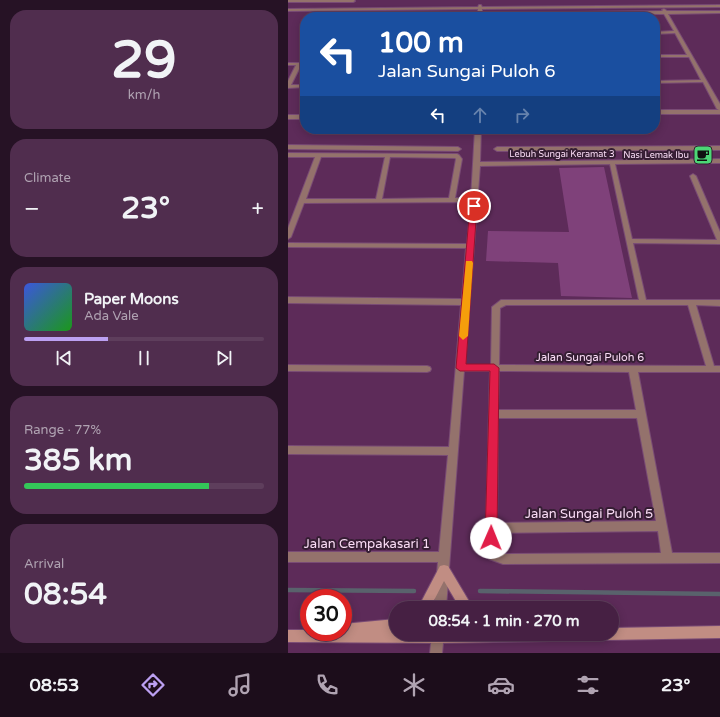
<!DOCTYPE html>
<html lang="en">
<head>
<meta charset="utf-8">
<style>
  :root { --surface:#462043; --page:#502d4e; --text:#f1f3f6; --muted:#b0a3b2; --line:#5e3e5c; --accent:#bca0f2 }
  body { margin:0; font-family:"Varela Round",sans-serif; background:var(--page); color:var(--text); height:100vh; display:flex; flex-direction:column; font-size:15px; white-space:nowrap }
  * { box-sizing:border-box; margin:0 }
  p { font-size:13px; color:var(--muted) }
  .icon { flex:none; width:22px; height:22px; fill:none; stroke:currentColor; stroke-width:2; stroke-linecap:round; stroke-linejoin:round }
  .map { position:relative; flex:1; overflow:hidden }
  .side { display:flex; flex-direction:column; gap:10px; padding:10px; background:#261225; width:288px }
  .side>* { flex:none }
  .banner { position:absolute; left:12px; top:12px; width:360px; height:122px; border-radius:16px; box-shadow:0 2px 10px #0003,0 0 0 1px var(--line); background:#1a4fa0; color:#fff; overflow:hidden }
  .speed { position:absolute; left:12px; top:589px; display:flex; gap:8px; font-size:20px; font-weight:700; text-align:center }
  .speed>* { display:grid; place-content:center; width:52px; height:52px; border-radius:50%; background:var(--surface); box-shadow:0 2px 10px #0003,0 0 0 1px var(--line); line-height:1 }
  .speed .limit { border:6px solid #d22; background:#fff; color:#111 }
  .pin { position:absolute; display:grid; place-items:center; width:34px; height:34px; color:#fff; margin:-17px; border:2px solid #fff; border-radius:50%; box-shadow:0 1px 4px #0007 }
  .me { position:absolute; width:44px; margin:-22px; rotate:1deg; stroke-linejoin:round; filter:drop-shadow(0 0 3px #0008) }
  .turn { display:flex; align-items:center; gap:14px; height:84px; padding:0 12px; font-size:18px }
  .turn .icon { width:52px; height:52px; stroke-width:2.5 }
  .turn b { display:block; font-size:28px; line-height:34px }
  .lanes { display:flex; align-items:center; height:38px; padding:0 12px; background:#0003; justify-content:center; gap:20px; direction:ltr }
  .lanes .off { opacity:.35 }
  .big { font-size:30px; font-weight:700; line-height:1.1 }
  .side .tile { flex:1; display:flex; flex-direction:column; justify-content:center; gap:6px; min-width:0; padding:0 14px; border-radius:16px; background:var(--page) }
  .side .dial { align-items:center; gap:0 }
  .dial b { font-size:52px; line-height:1 }
  .song { display:flex; align-items:center; gap:12px }
  .cover { width:48px; height:48px; border-radius:6px; background:linear-gradient(135deg,hsl(230 70% 55%),hsl(120 70% 35%)) }
  .played { height:4px; border-radius:2px; background:linear-gradient(90deg,var(--accent) 35%,var(--line) 35%) }
  .keys { display:flex; justify-content:space-around; direction:ltr }
  .heat { display:flex; justify-content:space-between; align-items:center; font-size:22px; direction:ltr }
  .charge { height:6px; border-radius:3px; background:linear-gradient(90deg,#34c759 77%,var(--line) 0) }
  .trip { position:absolute; left:101px; top:601px; width:230px; height:40px; border-radius:20px; background:var(--surface); box-shadow:0 2px 10px #0003,0 0 0 1px var(--line); font-weight:700; line-height:40px; text-align:center }
  .tabs { display:flex; height:64px; justify-content:space-around; align-items:center; background:#1c0d1b; color:var(--muted) }
  .tabs .icon { width:28px; height:28px }
  .tabs .on { color:var(--accent) }
  .tabs b { font-size:18px; color:var(--text) }
  main { display:flex; flex:1; min-height:0 }
  .map>svg:first-child { display:block }
  .green { fill:#7f417a }
  .lines { fill:none; stroke-linecap:round; stroke-linejoin:round }
  .stream { stroke:#59626c; stroke-width:4.5 }
  .minor-casing { stroke:#794b75; stroke-width:2 }
  .secondary-casing { stroke:#794b75; stroke-width:2 }
  .minor { fill:#94726c; fill-rule:evenodd }
  .secondary { fill:#c18d83; fill-rule:evenodd }
  .route { fill:#e11d48; stroke:#92132f }
  .slow { fill:#f59e0b }
  .labels { text-anchor:middle; stroke-width:4; stroke-linejoin:round; paint-order:stroke }
  .far-street-label { font-size:9px; fill:#fadcf6; stroke:#351e33 }
  .far-poi-label { font-size:9px; fill:#fadcf6; stroke:#351e33; text-anchor:end }
  .street-label { font-size:11px; fill:#fadcf6; stroke:#351e33 }
  .near-street-label { font-size:13px; fill:#fadcf6; stroke:#351e33 }
</style>
</head>
<body>
<main>
<section class="side">
<div class="tile dial"><b>29</b><p>km/h</p></div>
<div class="tile"><p>Climate</p>
<div class="heat"><a>−</a><b class="big">23°</b><a>+</a></div>
</div>
<div class="tile">
<div class="song"><i class="cover"></i><div><b>Paper Moons</b><p>Ada Vale</p></div></div>
<div class="played"></div>
<div class="keys"><svg class="icon" aria-label="previous" viewBox="0 0 24 24"><path d="M18 5L8 12l10 7zM5 5v14"/></svg><svg class="icon" aria-label="pause" viewBox="0 0 24 24"><path d="M8 5v14M16 5v14"/></svg><svg class="icon" aria-label="next" viewBox="0 0 24 24"><path d="M6 5l10 7-10 7zM19 5v14"/></svg></div>
</div>
<div class="tile"><p>Range · 77%</p><b class="big">385 km</b><div class="charge"></div></div>
<div class="tile"><p>Arrival</p><b class="big">08:54</b></div>
</section>
<div class="map">
<svg width="432" height="653" viewBox="0 0 432 653">
  <rect width="100%" height="100%" fill="#5d2b59"/>
  <polygon class="green" points="316,167 344,298 273,296 270,263 198,261 200,231 281,232 271,168"/>
  <g class="lines">
    <g class="stream">
      <polyline points="0,590 126,591"/>
      <polyline points="192,591 432,594"/>
    </g>
    <g class="minor-casing">
      <g id="minor">
        <polygon points="0,0 66,0 67,1 65,2 0,2"/>
        <polygon points="191,5 193,5 194,7 432,5 432,7 194,9 194,17 190,17 190,9 0,11 0,9 190,7"/>
        <polygon points="376,9 379,11 432,11 432,13 380,14 432,104 432,114 367,114 367,110 431,110 429,109 415,82 367,83 367,81 413,80 401,57 367,57 367,55 399,55 387,33 367,34 367,32 386,31 376,14 283,14 281,13 283,12 375,11 374,10"/>
        <polygon points="0,63 17,63 17,65 13,65 3,85 17,85 17,87 0,88 0,81 8,65 0,65"/>
        <rect x="0" y="115" width="17" height="4"/>
        <path d="M187,129H193L192,162L432,159V163L327,164L344,239L429,240L402,176L405,174L408,176L432,232V244L345,243L358,300H432V306L408,305L426,366H432V372H350L384,553H432V563L215,564L201,559L198,549V528L202,371H176L158,608H146L150,562H0V552H151L160,455L0,454V446L161,447L173,305L0,303V297L174,299L178,248L0,247V243L179,244L183,202L16,203L3,237L0,239V228L27,157H0V153L169,154L171,155L174,159L167,198H183ZM33,157H97L88,199H18ZM102,157L167,158L168,159L161,198L94,199ZM322,164L351,300H213L204,307L203,365H177L192,166ZM218,305H400L418,366L211,365L212,308ZM211,371L341,372L348,410H210ZM210,418H349L368,521L209,523ZM370,531L373,553L215,554L209,552L208,549L209,533Z"/>
        <polygon points="0,145 170,147 173,149 170,151 0,149"/>
        <polygon points="432,146 432,150 209,151 206,149 209,147"/>
        <polygon points="0,365 139,366 142,367 143,369 142,371 139,372 0,371"/>
        <polygon points="144,634 156,634 154,653 142,653"/>
      </g>
    </g>
    <g class="secondary-casing">
      <g id="secondary">
        <polygon points="156,565 160,566 185,608 172,608 156,581 142,608 130,608 152,566"/>
        <polygon points="108,619 108,634 324,634 324,628 432,626 432,638 149,643 0,642 0,630 21,630 21,632 55,632 55,624"/>
      </g>
    </g>
    <use href="#minor" class="minor"/>
    <use href="#secondary" class="secondary"/>
  </g>
  <polygon class="route" points="186,204 189,206 178,364 206,364 211,368 209,538 207,543 203,544 198,543 197,538 202,371 172,371 168,368 182,206"/>
  <polygon class="slow" points="178,261 184,261 185,263 180,336 175,340 171,336"/>
  <defs>
    <g id="cafe-square" transform="scale(1)"><rect x="-9" y="-9" width="18" height="18" rx="4" fill="#4cd676" stroke="#351e33"/><path d="M-5.5-4.5H6V0H3Q3 3.5 0 3.5H-2.5Q-5.5 3.5-5.5 0ZM3-3.2v2h1.7v-2ZM-6 4.5H4V6H-6Z" fill="#111"/></g>
  </defs>
  <g fill-rule="evenodd">
    <use href="#cafe-square" x="415" y="155"/>
  </g>
  <g class="labels">
    <g class="far-street-label">
      <text x="274" y="157">Lebuh Sungai Keramat 3</text>
    </g>
    <g class="far-poi-label">
      <text x="401" y="158">Nasi Lemak Ibu</text>
    </g>
    <g class="street-label">
      <text x="302" y="361">Jalan Sungai Puloh 6</text>
    </g>
    <g class="near-street-label">
      <text x="301" y="518">Jalan Sungai Puloh 5</text>
      <text x="79" y="548">Jalan Cempakasari 1</text>
    </g>
  </g>
</svg>
<div class="speed"><div class="limit">30</div></div>
<div class="pin" style="left:186px;top:206px;background:#d93025"><svg class="icon" aria-label="arrive" viewBox="0 0 24 24"><path d="M6 21V4h12l-3 4 3 4H6"/></svg></div>
<svg class="me" style="left:203px;top:538px" viewBox="-20 -20 40 40"><circle r="19" fill="#fff"/><path d="M0-13L10 11 0 6-10 11z" fill="#e11d48"/></svg>
<div class="trip">08:54 · 1 min · 270 m</div>
<div class="banner">
<div class="turn"><svg class="icon" aria-label="left" viewBox="0 0 24 24"><path d="M17 20v-9H6M10 6l-5 5 5 5"/></svg><div><b>100 m</b>Jalan Sungai Puloh 6</div></div>
<div class="lanes"><svg class="icon" aria-label="left" viewBox="0 0 24 24"><path d="M17 20v-9H6M10 6l-5 5 5 5"/></svg><svg class="icon off" aria-label="ahead" viewBox="0 0 24 24"><path d="M12 20V5M6 11l6-6 6 6"/></svg><svg class="icon off" aria-label="right" viewBox="0 0 24 24"><path d="M7 20v-9h11M14 6l5 5-5 5"/></svg></div>
</div>
</div>
</main>
<nav class="tabs">
<b>08:53</b>
<svg class="icon on" aria-label="directions" viewBox="0 0 24 24"><path d="M12 3l9 9-9 9-9-9zM9 14v-3h6M13 9l2 2-2 2"/></svg>
<svg class="icon" aria-label="music" viewBox="0 0 24 24"><path d="M9 18V5l10-2v13"/><circle cx="6" cy="18" r="3"/><circle cx="16" cy="16" r="3"/></svg>
<svg class="icon" aria-label="phone" viewBox="0 0 24 24"><path d="M5 4h4l2 5-3 2q2 4 5 5l2-3 5 2v4C11 20 4 13 5 4z"/></svg>
<svg class="icon" aria-label="climate" viewBox="0 0 24 24"><path d="M12 3v18M4 7l16 10M4 17L20 7"/></svg>
<svg class="icon" aria-label="car" viewBox="0 0 24 24"><path d="M5 17H2v-5l4-1 3-4h7l3 4 3 1v5h-3M9 17h6M6 11h13"/><circle cx="7" cy="17" r="2"/><circle cx="17" cy="17" r="2"/></svg>
<svg class="icon" aria-label="filters" viewBox="0 0 24 24"><path d="M4 7h16M4 17h16"/><circle cx="9" cy="7" r="2"/><circle cx="15" cy="17" r="2"/></svg>
<b>23°</b>
</nav>
</body>
</html>
